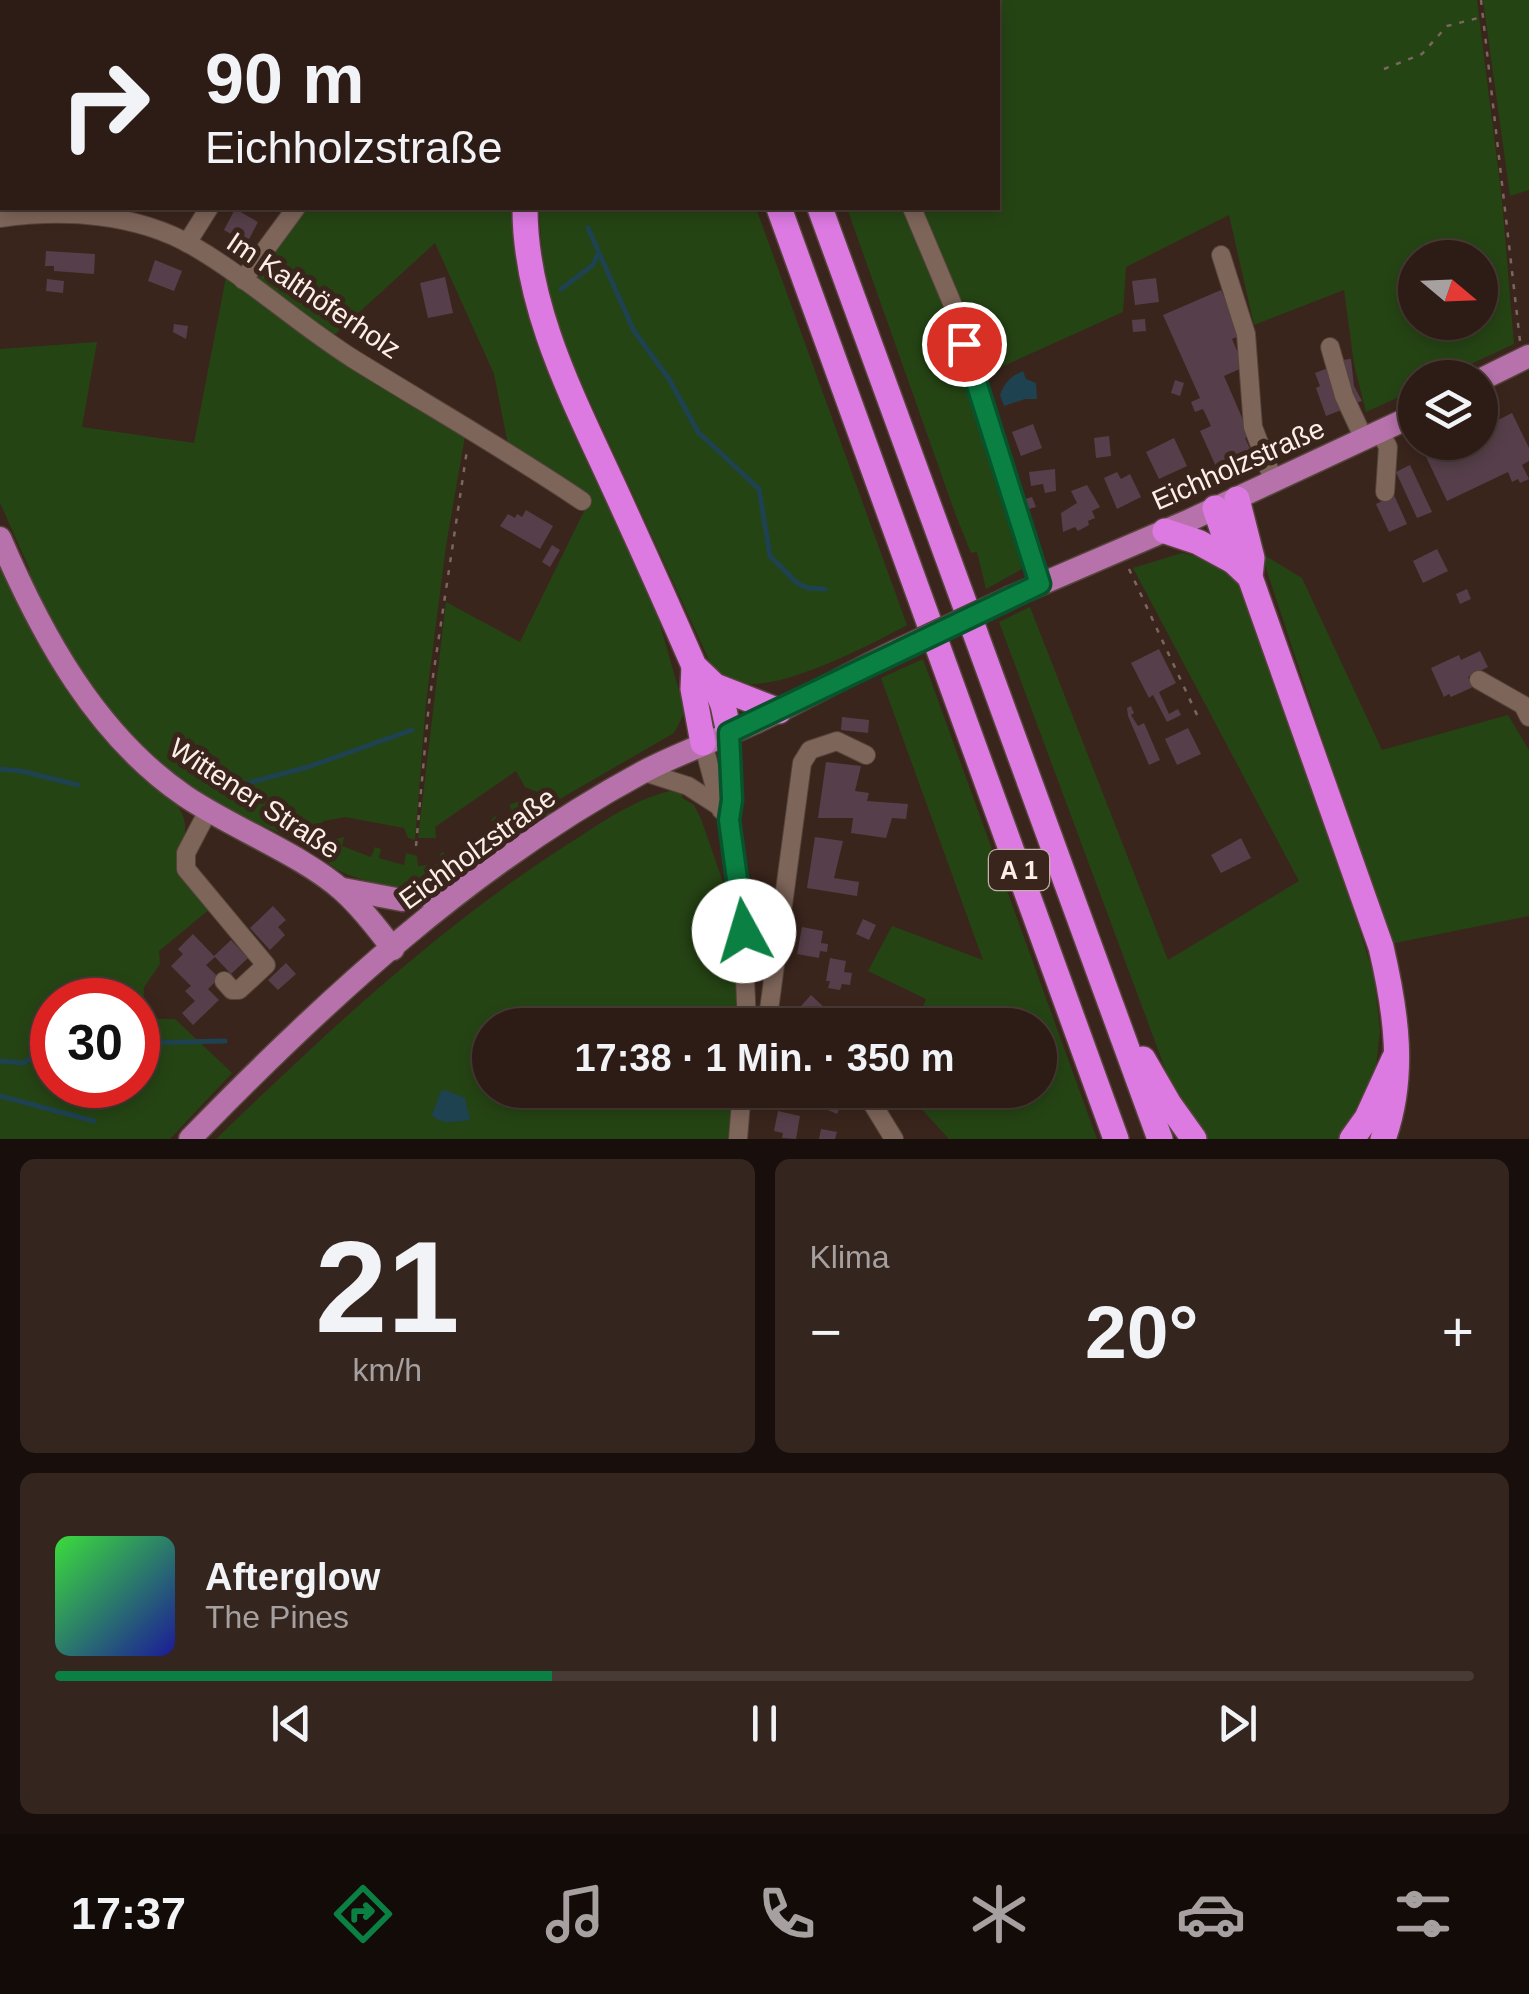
<!DOCTYPE html>
<html lang="de">
<head>
<meta charset="utf-8">
<style>
  :root { --surface:#2c1c15; --page:#34251e; --text:#f1f3f6; --muted:#a6a1a0; --line:#483a34; --accent:#0b8043 }
  body { margin:0; font-family:Helvetica,sans-serif; background:var(--page); color:var(--text); height:100vh; display:flex; flex-direction:column; font-size:38px; white-space:nowrap }
  * { box-sizing:border-box; margin:0 }
  p { font-size:32px; color:var(--muted) }
  .icon { flex:none; width:55px; height:55px; fill:none; stroke:currentColor; stroke-width:2; stroke-linecap:round; stroke-linejoin:round }
  .map { position:relative; height:1139px; overflow:hidden }
  .details { display:flex; flex-direction:column; gap:20px; padding:20px; background:#180f0c; flex:1 }
  .details>* { flex:none }
  .hud { position:absolute; left:0px; top:0px; width:1000px; height:210px; box-shadow:0 5px 15px #0003,0 0 0 2px var(--line); background:#2c1c15; color:var(--text); overflow:hidden }
  .needle { width:65px; rotate:109deg }
  .tools { position:absolute; left:1398px; top:240px; display:grid; gap:20px }
  .tools a { display:grid; place-items:center; width:100px; height:100px; border-radius:50%; background:var(--surface); box-shadow:0 5px 15px #0003,0 0 0 2px var(--line); font-size:50px }
  .speed { position:absolute; left:30px; top:978px; display:flex; gap:20px; font-size:50px; font-weight:700; text-align:center }
  .speed>* { display:grid; place-content:center; width:130px; height:130px; border-radius:50%; background:var(--surface); box-shadow:0 5px 15px #0003,0 0 0 2px var(--line); line-height:1 }
  .speed .limit { border:15px solid #d22; background:#fff; color:#111 }
  .pin { position:absolute; display:grid; place-items:center; width:85px; height:85px; color:#fff; margin:-42px; border:5px solid #fff; border-radius:50%; box-shadow:0 2px 10px #0007 }
  .me { position:absolute; width:110px; margin:-55px; rotate:354deg; stroke-linejoin:round; filter:drop-shadow(0 0 8px #0008) }
  .turn { display:flex; align-items:center; gap:35px; height:210px; padding:0 40px; font-size:45px }
  .turn .icon { width:130px; height:130px; stroke-width:2.5 }
  .turn b { display:block; font-size:70px; line-height:85px }
  .big { font-size:75px; font-weight:600; line-height:1.1 }
  .details .tile { flex:1; display:flex; flex-direction:column; justify-content:center; gap:15px; min-width:0; padding:0 35px; border-radius:15px; background:var(--page) }
  .details .dial { align-items:center; gap:0 }
  .dial b { font-size:130px; line-height:1 }
  .song { display:flex; align-items:center; gap:30px }
  .cover { width:120px; height:120px; border-radius:15px; background:linear-gradient(135deg,hsl(120 70% 55%),hsl(240 70% 35%)) }
  .played { height:10px; border-radius:5px; background:linear-gradient(90deg,var(--accent) 35%,var(--line) 35%) }
  .keys { display:flex; justify-content:space-around; direction:ltr }
  .heat { display:flex; justify-content:space-between; align-items:center; font-size:55px; direction:ltr }
  .details .tiles { flex:1; display:grid; gap:20px; grid-template-columns:1fr 1fr }
  .tile:last-child { grid-column:span 2 }
  .trip { position:absolute; left:472px; top:1008px; width:585px; height:100px; border-radius:50px; background:var(--surface); box-shadow:0 5px 15px #0003,0 0 0 2px var(--line); font-weight:600; line-height:100px; text-align:center }
  .menu { display:flex; height:160px; justify-content:space-around; align-items:center; background:#120b08; color:var(--muted) }
  .menu .icon { width:70px; height:70px }
  .menu .active { color:var(--accent) }
  .menu b { font-size:45px; color:var(--text) }
  .map>svg:first-child { display:block }
  .green { fill:#254414; fill-rule:evenodd }
  .water { fill:#1e4250 }
  .lines { fill:none; stroke-linecap:round; stroke-linejoin:round }
  .stream { stroke:#1e4250; stroke-width:5 }
  .building { fill:#563f4a }
  .minor-casing { stroke:#56443c; stroke-width:20 }
  .major-casing { stroke:#56443c; stroke-width:25 }
  .highway-casing { stroke:#56443c; stroke-width:28 }
  .path { stroke:#7a675f; stroke-width:2.5; stroke-dasharray:5 8; stroke-linecap:butt }
  .minor { stroke:#7e655a; stroke-width:18 }
  .major { stroke:#b772ac; stroke-width:22 }
  .highway { stroke:#dd7ae2; stroke-width:25 }
  .major-bridge-casing { stroke:#56443c; stroke-width:25; stroke-linecap:butt }
  .major-bridge { stroke:#b772ac; stroke-width:22 }
  .route-casing { stroke:#07532c; stroke-width:25 }
  .route { stroke:#0b8043; stroke-width:18 }
  .labels { text-anchor:middle; stroke-width:10; stroke-linejoin:round; paint-order:stroke }
  .shield { fill:#3a251c; stroke:#c2b2ab; stroke-width:2.5 }
  .shield-label { font-size:25px; font-weight:bold; fill:#fdeee8 }
  .street-label { font-size:28px; fill:#fdeee8; stroke:#3a251c }
</style>
</head>
<body>
<div class="map">
<svg width="1529" height="1139" viewBox="0 0 1529 1139">
  <rect width="100%" height="100%" fill="#3a251c"/>
  <g class="green">
    <polygon points="296,0 566,0 294,2"/>
    <path d="M832,0H1477L1502,201L1514,344L1443,377L1415,378V390L1366,412L1354,364L1344,290L1254,325L1229,215L1126,267L1123,312L979,377L919,208H998V2ZM1415,258H1480V322H1415Z"/>
    <polygon points="1483,0 1529,0 1529,190 1510,196"/>
    <polygon points="301,208 517,208 650,589 685,712 674,733 558,800 525,787 516,771 435,827 436,838 418,838 446,602 520,642 588,503 509,450 494,374 435,243 331,338 249,278"/>
    <path d="M539,208H756L907,625C870,645 794,684 752,684C739,684 727,677 715,673L563,342L544,278Z"/>
    <path d="M847,208H906C954,324 998,445 1022,569L986,589L977,552L971,553L955,513Z"/>
    <path d="M227,272L466,430L446,546L426,702L415,840L408,838L404,828L345,817L324,821L296,840C256,823 215,807 180,781C108,728 65,651 24,574L30,570L0,503V349L97,342L82,427L194,443Z"/>
    <polygon points="1182,553 1214,561 1238,580 1260,630 1305,750 1374,977 1380,1030 1375,1076 1342,1139 1202,1139 1179,1106 999,622 1030,607 1168,960 1299,881 1133,568"/>
    <polygon points="1261,553 1302,578 1382,750 1508,715 1529,750 1529,916 1390,944"/>
    <path d="M0,556L166,792C192,819 186,829 180,863L211,908L159,951L160,964L144,987L143,1019H175L232,1073L170,1139H0ZM52,1000H138V1085H52Z"/>
    <polygon points="923,659 1097,1139 949,1139 904,1090 1040,1090 1040,1025 916,1025 926,999 868,971 892,926 983,960 881,678"/>
    <path d="M670,791L682,793V798L694,805L701,819L731,905L736,948L737,1025H490V1090H735L732,1139H216C325,1034 435,930 562,848C597,826 629,801 670,791Z"/>
    <path d="M522,800L546,807C490,847 432,906 364,880C349,875 334,871 324,858L327,841L344,837L342,846L371,857L375,847L381,849L379,858L404,865L406,853L417,856L418,866L441,864L440,854L443,852L449,860L466,848L461,841L466,837L470,844L496,827L491,820L495,816L501,823L514,814L509,805Z"/>
    <polygon points="551,808 556,810 462,871"/>
  </g>
  <g class="water">
    <path d="M1023,371L1026,379L1036,383L1037,399H1025L1004,406L1000,395C1005,382 1011,376 1023,371Z"/>
    <path d="M445,1090L465,1098L470,1120C458,1121 441,1126 432,1115L441,1091Z"/>
  </g>
  <g class="lines">
    <g class="stream">
      <polyline points="588,228 634,331 669,379 698,432 759,489 770,556 797,583 808,588 825,589"/>
      <polyline points="561,289 593,265 598,254"/>
      <polyline points="0,769 21,771 78,785"/>
      <polyline points="225,789 308,767 412,730"/>
      <polyline points="138,1043 225,1041"/>
      <polyline points="0,1061 23,1063 52,1046"/>
      <polyline points="0,1096 94,1121"/>
    </g>
  </g>
  <g class="building">
    <polygon points="235,209 258,222 247,243 224,230"/>
    <polygon points="46,251 95,254 94,274 54,271 54,266 45,266"/>
    <polygon points="155,260 182,271 174,291 148,281"/>
    <polygon points="445,277 453,313 428,318 420,283"/>
    <polygon points="1156,278 1159,302 1135,305 1132,281"/>
    <polygon points="47,279 64,281 63,293 46,291"/>
    <polygon points="1221,290 1241,335 1232,339 1244,367 1224,376 1250,436 1245,438 1253,455 1218,471 1200,431 1211,426 1203,409 1195,412 1191,402 1200,398 1163,315"/>
    <polygon points="1145,319 1146,331 1133,332 1132,320"/>
    <polygon points="174,324 188,326 186,339 173,332"/>
    <polygon points="1351,359 1354,386 1362,401 1352,404 1341,360"/>
    <polygon points="1328,368 1344,409 1326,416 1316,388 1320,386 1315,373"/>
    <polygon points="1175,380 1184,383 1180,396 1171,393"/>
    <polygon points="1512,413 1529,448 1529,461 1522,465 1529,479 1520,483 1518,479 1512,482 1508,472 1447,501 1419,442 1480,442 1480,429"/>
    <polygon points="1033,424 1042,448 1021,456 1012,432"/>
    <polygon points="1109,436 1111,456 1096,458 1094,438"/>
    <polygon points="1174,438 1187,466 1159,479 1146,452"/>
    <polygon points="1410,465 1432,512 1417,518 1396,472"/>
    <polygon points="1055,469 1056,491 1045,493 1043,484 1031,486 1029,472"/>
    <polygon points="1117,472 1121,479 1130,474 1141,497 1117,509 1104,478"/>
    <polygon points="1087,485 1100,507 1092,511 1095,518 1088,521 1089,525 1078,531 1075,527 1063,532 1061,513 1077,503 1071,491"/>
    <polygon points="1394,495 1407,524 1389,532 1376,504"/>
    <polygon points="1032,497 1036,507 1025,510 1022,500"/>
    <polygon points="526,510 553,526 540,549 500,526 508,514 515,518 517,514 522,517"/>
    <polygon points="552,545 560,550 550,567 542,562"/>
    <polygon points="1437,549 1448,571 1423,583 1413,561"/>
    <polygon points="1467,589 1471,599 1460,604 1456,594"/>
    <polygon points="1159,649 1176,683 1159,692 1169,714 1178,709 1181,715 1167,722 1153,695 1149,698 1131,663"/>
    <polygon points="1480,651 1488,667 1468,677 1473,687 1451,697 1449,694 1444,697 1431,668 1459,655 1461,660"/>
    <polygon points="1131,706 1134,713 1131,715 1138,726 1144,723 1160,760 1149,765 1128,716 1127,708"/>
    <polygon points="842,717 869,720 868,733 841,730"/>
    <polygon points="1188,728 1201,754 1177,765 1165,739"/>
    <polygon points="826,762 861,766 855,791 869,793 867,801 908,804 906,819 892,818 886,838 851,833 853,818 818,818"/>
    <polygon points="815,837 843,841 834,878 859,882 857,896 807,888"/>
    <polygon points="1241,838 1251,858 1221,873 1211,855"/>
    <polygon points="273,906 286,920 278,927 285,935 270,950 250,928"/>
    <polygon points="863,919 876,925 869,940 856,934"/>
    <polygon points="802,927 823,931 821,943 828,944 827,952 820,951 819,958 797,954"/>
    <polygon points="193,934 214,956 231,940 248,958 231,974 215,957 206,965 219,978 208,989 219,1000 193,1025 182,1013 195,1001 185,991 191,986 171,966 183,954 178,949"/>
    <polygon points="830,958 846,961 844,972 852,973 850,985 842,984 840,990 828,988 830,981 826,981"/>
    <polygon points="286,963 296,974 278,990 268,980"/>
    <polygon points="811,995 828,1011 815,1025 784,1025"/>
    <polygon points="815,1090 848,1090 837,1114 810,1102"/>
    <polygon points="778,1111 800,1116 796,1139 782,1138 783,1133 774,1131"/>
    <polygon points="821,1129 837,1132 835,1139 819,1139"/>
  </g>
  <g class="lines">
    <g class="minor-casing">
      <g id="minor">
        <polyline points="827,0 828,2"/>
        <polyline points="912,208 955,310 1039,584"/>
        <path d="M0,218C64,209 136,213 193,246C250,279 299,325 355,360C431,407 508,451 582,501"/>
        <polyline points="187,243 209,208"/>
        <polyline points="1221,255 1246,334 1253,427 1274,482"/>
        <polyline points="243,280 296,208"/>
        <polyline points="1330,347 1344,396 1364,439"/>
        <polyline points="1380,432 1388,447 1385,492"/>
        <polyline points="1479,680 1523,705 1529,717"/>
        <polyline points="729,733 733,801 729,820 742,907 747,1025"/>
        <polyline points="703,743 721,810"/>
        <polyline points="644,772 688,786 719,806"/>
        <polyline points="208,811 186,853 186,869 266,965 239,990 232,990 224,981"/>
        <polyline points="767,1025 802,763 810,750 837,741 866,755"/>
        <polyline points="864,1090 894,1139"/>
        <polyline points="742,1093 766,1094 775,1090"/>
        <polyline points="738,1139 742,1090"/>
      </g>
    </g>
    <g class="major-casing">
      <g id="major">
        <polyline points="1480,380 1529,356"/>
        <path d="M0,538C42,636 96,735 185,796C232,828 303,855 343,891C362,908 378,929 393,949"/>
        <polyline points="1011,597 1190,520 1415,415"/>
        <polyline points="343,889 402,900 463,886"/>
        <path d="M190,1139C324,1001 472,864 643,772C679,753 717,740 754,723C802,701 848,674 896,651"/>
      </g>
    </g>
    <g class="highway-casing">
      <g id="highway">
        <polyline points="704,0 705,2"/>
        <polyline points="745,0 746,2"/>
        <polyline points="568,2 569,0"/>
        <path d="M525,208C525,306 572,396 612,483C640,544 667,604 694,666L715,686L779,711"/>
        <polyline points="779,208 1116,1139"/>
        <polyline points="820,208 1160,1139"/>
        <path d="M1237,499L1252,558L1250,577L1381,947C1396,1011 1406,1076 1383,1139"/>
        <polyline points="1215,508 1233,561 1250,577"/>
        <polyline points="1165,531 1198,542 1233,561"/>
        <polyline points="694,666 693,689 703,743"/>
        <polyline points="715,686 723,705 729,733"/>
        <polyline points="1143,1059 1169,1104 1194,1139"/>
        <polyline points="1352,1139 1367,1118 1394,1059"/>
      </g>
    </g>
    <g class="path">
      <polyline points="1481,0 1520,341"/>
      <polyline points="1384,69 1422,54 1447,26 1482,17"/>
      <polyline points="1129,569 1198,717"/>
      <polyline points="416,846 429,703 467,450"/>
    </g>
    <use href="#minor" class="minor"/>
    <use href="#major" class="major"/>
    <use href="#highway" class="highway"/>
    <g class="major-bridge-casing">
      <polyline id="major-bridge" points="896,651 1011,597"/>
    </g>
    <use href="#major-bridge" class="major-bridge"/>
  </g>
  <g class="lines">
    <g class="route-casing">
      <polyline id="route" points="744,931 729,820 732,800 729,733 1040,584 964,344"/>
    </g>
    <use href="#route" class="route"/>
  </g>
  <g class="labels">
    <rect class="shield" x="989" y="850" width="60" height="40" rx="8"/>
    <g class="shield-label">
      <text x="1019" y="879">A 1</text>
    </g>
    <g class="street-label">
      <text transform="translate(314 295) rotate(34)" y="10">Im Kalthöferholz</text>
      <text transform="translate(1238 464) rotate(-24)" y="10">Eichholzstraße</text>
      <text transform="translate(255 798) rotate(33)" y="10">Wittener Straße</text>
      <text transform="translate(477 848) rotate(-36)" y="10">Eichholzstraße</text>
    </g>
  </g>
</svg>
<div class="tools">
<a><svg class="needle" viewBox="-14 -14 28 28"><path d="M0-13l5 13h-10z" fill="#e53935"/><path d="M0 13l5-13h-10z" fill="#a6a1a0"/></svg></a>
<a><svg class="icon" aria-label="layers" viewBox="0 0 24 24"><path d="M12 4l9 5-9 5-9-5zM3 14l9 5 9-5"/></svg></a>
</div>
<div class="speed"><div class="limit">30</div></div>
<div class="pin" style="left:964px;top:344px;background:#d93025"><svg class="icon" aria-label="arrive" viewBox="0 0 24 24"><path d="M6 21V4h12l-3 4 3 4H6"/></svg></div>
<svg class="me" style="left:744px;top:931px" viewBox="-20 -20 40 40"><circle r="19" fill="#fff"/><path d="M0-13L10 11 0 6-10 11z" fill="#0b8043"/></svg>
<div class="trip">17:38 · 1 Min. · 350 m</div>
<div class="hud">
<div class="turn"><svg class="icon" aria-label="right" viewBox="0 0 24 24"><path d="M7 20v-9h11M14 6l5 5-5 5"/></svg><div><b>90 m</b>Eichholzstraße</div></div>
</div>
</div>
<section class="details">
<div class="tiles">
<div class="tile dial"><b>21</b><p>km/h</p></div>
<div class="tile"><p>Klima</p>
<div class="heat"><a>−</a><b class="big">20°</b><a>+</a></div>
</div>
<div class="tile">
<div class="song"><i class="cover"></i><div><b>Afterglow</b><p>The Pines</p></div></div>
<div class="played"></div>
<div class="keys"><svg class="icon" aria-label="previous" viewBox="0 0 24 24"><path d="M18 5L8 12l10 7zM5 5v14"/></svg><svg class="icon" aria-label="pause" viewBox="0 0 24 24"><path d="M8 5v14M16 5v14"/></svg><svg class="icon" aria-label="next" viewBox="0 0 24 24"><path d="M6 5l10 7-10 7zM19 5v14"/></svg></div>
</div>
</div>
</section>
<nav class="menu">
<b>17:37</b>
<svg class="icon active" aria-label="directions" viewBox="0 0 24 24"><path d="M12 3l9 9-9 9-9-9zM9 14v-3h6M13 9l2 2-2 2"/></svg>
<svg class="icon" aria-label="music" viewBox="0 0 24 24"><path d="M9 18V5l10-2v13"/><circle cx="6" cy="18" r="3"/><circle cx="16" cy="16" r="3"/></svg>
<svg class="icon" aria-label="phone" viewBox="0 0 24 24"><path d="M5 4h4l2 5-3 2q2 4 5 5l2-3 5 2v4C11 20 4 13 5 4z"/></svg>
<svg class="icon" aria-label="climate" viewBox="0 0 24 24"><path d="M12 3v18M4 7l16 10M4 17L20 7"/></svg>
<svg class="icon" aria-label="car" viewBox="0 0 24 24"><path d="M5 17H2v-5l4-1 3-4h7l3 4 3 1v5h-3M9 17h6M6 11h13"/><circle cx="7" cy="17" r="2"/><circle cx="17" cy="17" r="2"/></svg>
<svg class="icon" aria-label="filters" viewBox="0 0 24 24"><path d="M4 7h16M4 17h16"/><circle cx="9" cy="7" r="2"/><circle cx="15" cy="17" r="2"/></svg>
</nav>
</body>
</html>
